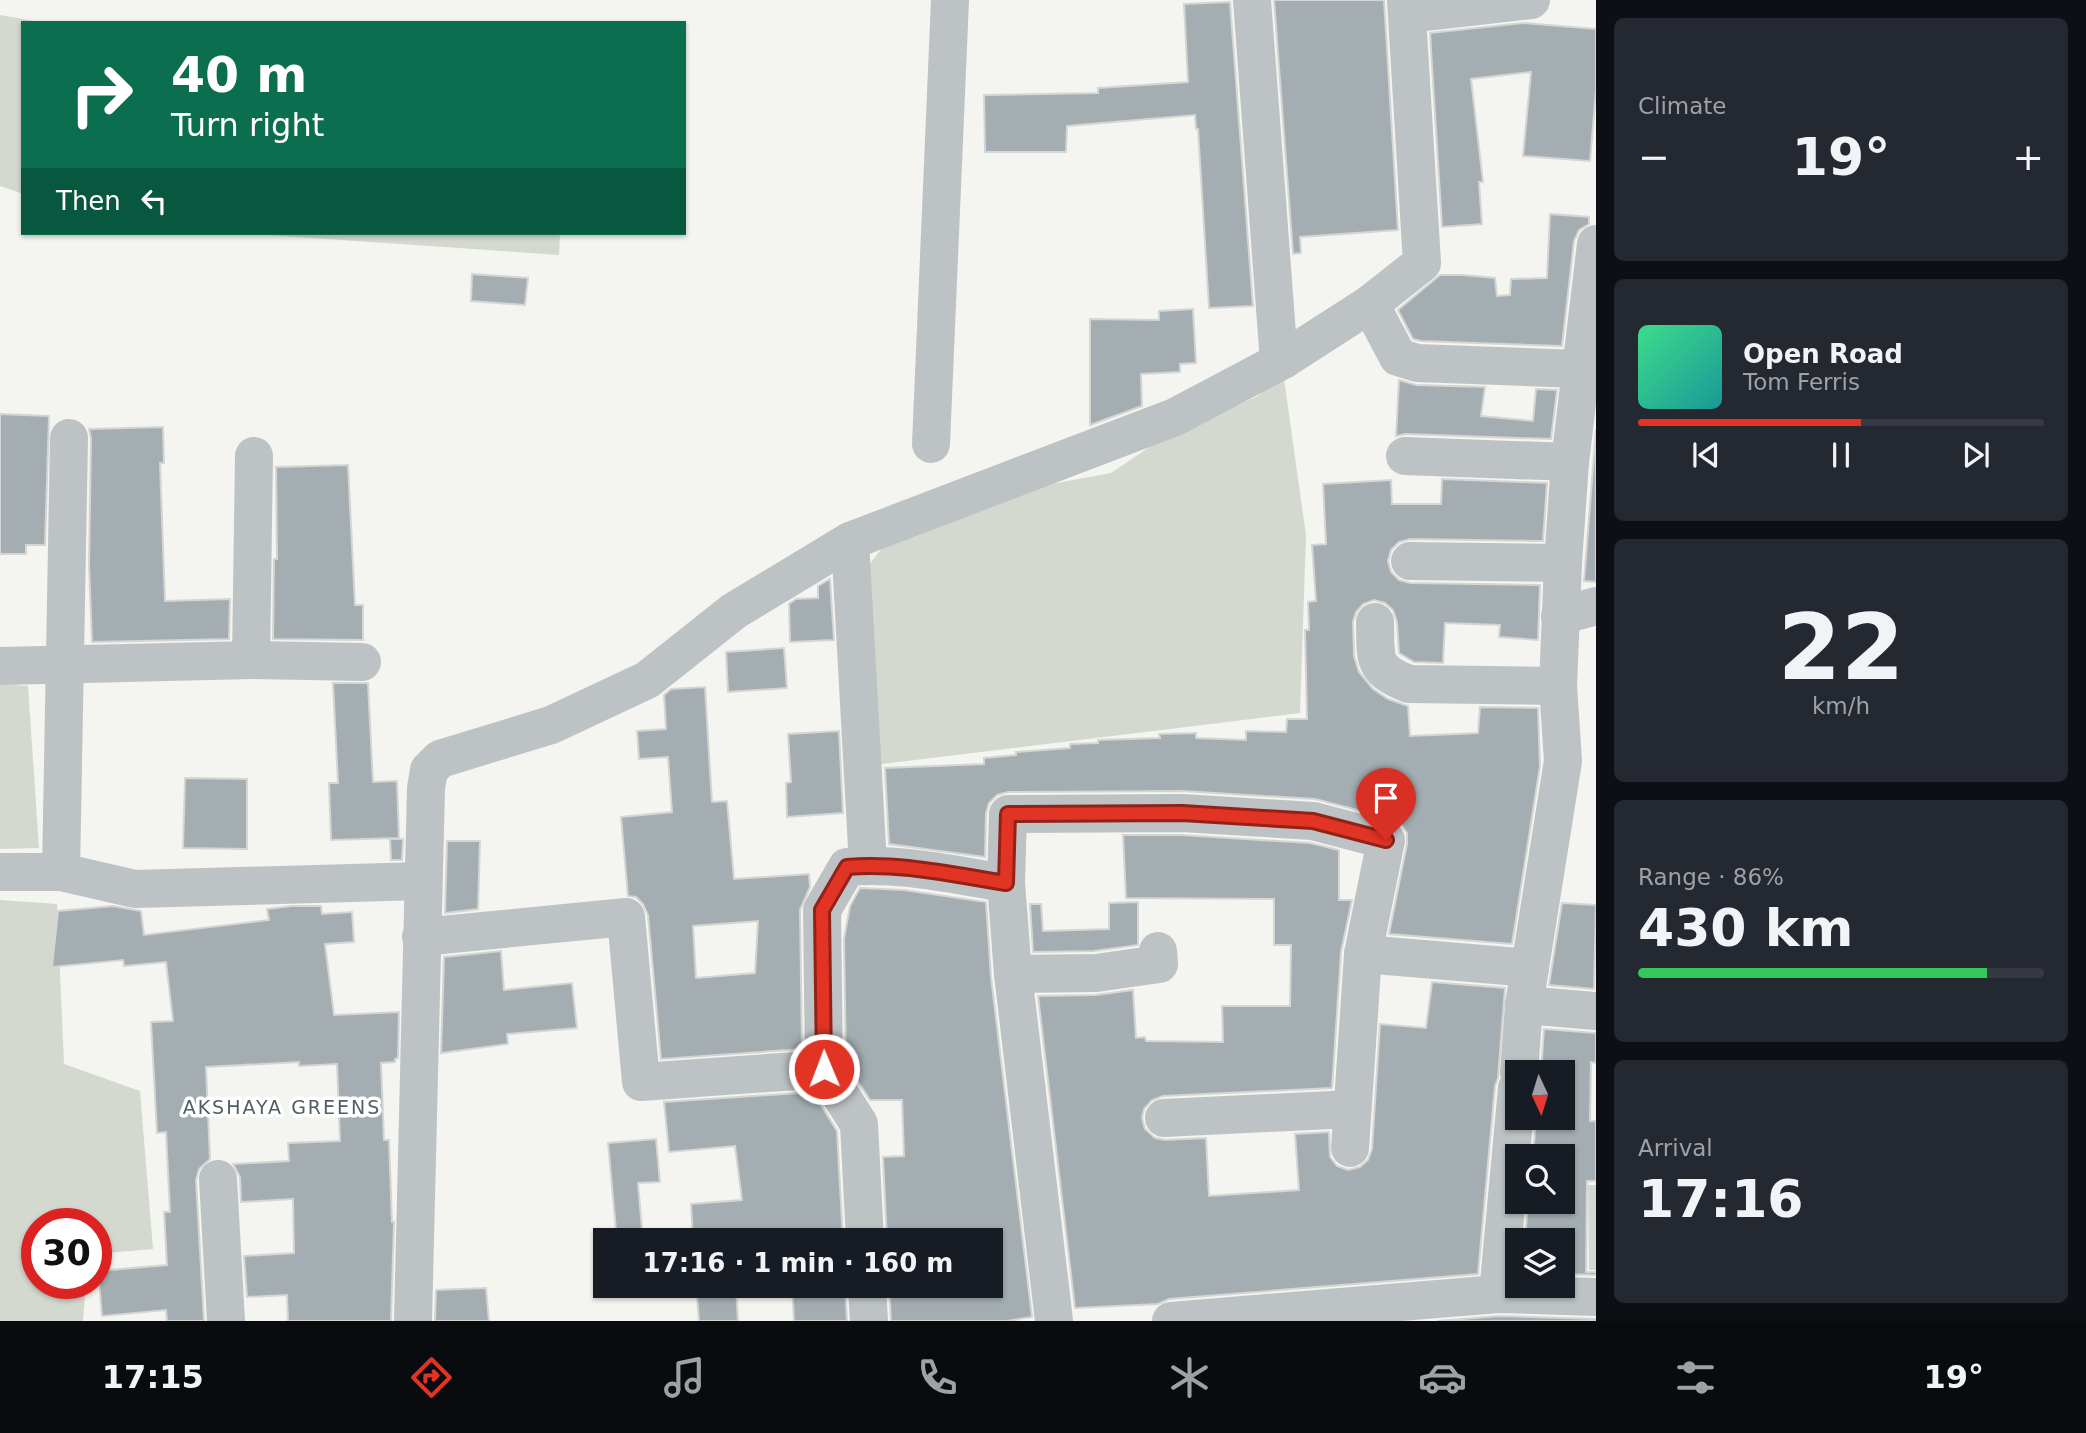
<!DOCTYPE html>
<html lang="en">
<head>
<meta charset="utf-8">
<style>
  :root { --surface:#171b24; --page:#242831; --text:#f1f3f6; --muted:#9ea1a6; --line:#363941; --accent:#e13424 }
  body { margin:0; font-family:"DejaVu Sans",sans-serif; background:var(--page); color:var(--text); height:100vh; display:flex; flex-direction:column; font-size:26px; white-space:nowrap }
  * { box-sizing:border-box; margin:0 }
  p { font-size:23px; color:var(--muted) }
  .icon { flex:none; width:38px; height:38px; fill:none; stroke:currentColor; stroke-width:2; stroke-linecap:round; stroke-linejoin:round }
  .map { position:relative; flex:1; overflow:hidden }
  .drawer { display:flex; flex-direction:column; gap:18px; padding:18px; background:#0d0f14; width:490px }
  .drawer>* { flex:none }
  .hud { position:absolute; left:21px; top:21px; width:665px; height:214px; border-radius:0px; box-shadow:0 2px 5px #0004; background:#0b6e4f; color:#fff; overflow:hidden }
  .needle { width:46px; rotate:176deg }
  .controls { position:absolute; left:1505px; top:1060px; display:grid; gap:14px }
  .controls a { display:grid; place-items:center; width:70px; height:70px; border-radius:0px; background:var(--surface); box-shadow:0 2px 5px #0004; font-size:35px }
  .speed { position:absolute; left:21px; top:1208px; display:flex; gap:14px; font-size:35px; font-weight:700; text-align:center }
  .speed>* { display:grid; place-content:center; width:91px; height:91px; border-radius:50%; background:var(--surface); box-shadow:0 2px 5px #0004; line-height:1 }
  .speed .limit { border:10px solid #d22; background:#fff; color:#111 }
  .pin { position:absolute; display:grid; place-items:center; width:60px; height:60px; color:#fff; margin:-72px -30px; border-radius:50% 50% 50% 0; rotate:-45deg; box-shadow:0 0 7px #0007 }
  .pin .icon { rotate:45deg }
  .me { position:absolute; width:77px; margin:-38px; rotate:359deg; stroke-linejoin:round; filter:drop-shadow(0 0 5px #0008) }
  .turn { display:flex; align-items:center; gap:24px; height:147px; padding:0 35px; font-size:32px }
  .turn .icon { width:91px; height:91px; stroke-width:2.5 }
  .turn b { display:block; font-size:49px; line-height:60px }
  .then { display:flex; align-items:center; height:66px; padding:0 35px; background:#0003; gap:14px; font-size:26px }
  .big { font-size:52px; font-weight:700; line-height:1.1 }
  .drawer .card { flex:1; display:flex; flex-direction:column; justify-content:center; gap:10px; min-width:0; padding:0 24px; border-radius:10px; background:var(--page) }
  .drawer .dial { align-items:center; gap:0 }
  .dial b { font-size:91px; line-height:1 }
  .song { display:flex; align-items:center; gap:21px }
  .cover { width:84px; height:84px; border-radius:10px; background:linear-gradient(135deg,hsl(150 70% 55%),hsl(180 70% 35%)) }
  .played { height:7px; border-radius:4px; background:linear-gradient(90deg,var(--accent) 55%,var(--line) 55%) }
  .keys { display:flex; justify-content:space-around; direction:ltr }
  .heat { display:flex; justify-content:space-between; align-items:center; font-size:38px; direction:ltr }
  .charge { height:10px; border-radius:5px; background:linear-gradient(90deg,#34c759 86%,var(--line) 0) }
  .trip { position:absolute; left:593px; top:1228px; width:410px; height:70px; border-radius:0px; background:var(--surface); box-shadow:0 2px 5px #0004; font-weight:700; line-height:70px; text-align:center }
  .dock { display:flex; height:112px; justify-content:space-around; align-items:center; background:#090b0e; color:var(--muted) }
  .dock .icon { width:49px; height:49px }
  .dock .selected { color:var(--accent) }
  .dock b { font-size:32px; color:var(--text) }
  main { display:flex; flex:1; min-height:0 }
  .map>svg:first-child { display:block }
  .green { fill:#d4d9cf }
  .building { fill:#a4aeb2; stroke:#d5d5d3; stroke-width:2; fill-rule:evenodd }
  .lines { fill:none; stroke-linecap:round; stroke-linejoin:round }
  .minor { stroke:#bdc2c4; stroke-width:38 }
  .route-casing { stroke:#922217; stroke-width:18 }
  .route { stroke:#e13424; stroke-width:12 }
  .labels { text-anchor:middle; stroke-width:7; stroke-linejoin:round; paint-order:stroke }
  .neighbourhood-label { font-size:19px; letter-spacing:2px; fill:#516066; stroke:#fff }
</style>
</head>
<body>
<main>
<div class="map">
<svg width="1596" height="1321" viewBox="0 0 1596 1321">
  <rect width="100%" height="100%" fill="#f4f4f0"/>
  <g class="green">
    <polygon points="0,15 46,23 23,23 23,194 0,186"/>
    <polygon points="241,233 560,233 559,255"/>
    <polygon points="1283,372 1306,535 1300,713 874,765 868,566 883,547 1024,489 1111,473 1160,440 1258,396"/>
    <polygon points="0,684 28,686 39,848 0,849"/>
    <polygon points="0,900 57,904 64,1064 140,1091 153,1249 96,1254 96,1223 37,1223 37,1283 86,1283 83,1321 0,1321"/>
    <polygon points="1588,1185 1596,1185 1596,1270 1589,1270"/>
  </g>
  <g class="building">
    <polygon points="1274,0 1384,0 1398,230 1300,237 1301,253 1293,254"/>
    <polygon points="1230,2 1253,306 1209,308 1198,129 1196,129 1195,115 1067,126 1066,152 985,152 984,95 1098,93 1098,88 1188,82 1184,4"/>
    <polygon points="1523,23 1596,29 1596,90 1590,161 1523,156 1531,72 1471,79 1483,182 1479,182 1482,224 1442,227 1430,33"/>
    <polygon points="1550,214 1589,217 1589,224 1579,230 1574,241 1562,346 1421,341 1413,339 1398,310 1440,275 1463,275 1495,278 1497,296 1510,295 1511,279 1547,278"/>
    <polygon points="472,274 528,278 525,305 471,301"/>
    <polygon points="1193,309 1196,363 1180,364 1180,372 1141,374 1142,406 1090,425 1090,319 1159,320 1159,311"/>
    <polygon points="1399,380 1416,385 1485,387 1481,416 1533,421 1536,389 1557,390 1551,439 1406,434 1396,436"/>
    <polygon points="0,414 49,416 45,545 26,545 26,554 0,554"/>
    <polygon points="163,427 164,463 160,463 165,601 230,599 229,639 92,642 89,565 91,438 89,429"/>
    <polygon points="1596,429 1596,582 1584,581"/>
    <polygon points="348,465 355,605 363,605 363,640 273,639 274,559 277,559 276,467"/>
    <polygon points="1442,479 1547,483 1543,541 1410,539 1399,542 1391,550 1388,561 1391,572 1399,580 1410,583 1540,585 1538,640 1499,637 1500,625 1445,623 1443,663 1414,662 1399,653 1397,622 1393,610 1385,603 1374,600 1363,604 1356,612 1353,622 1354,656 1359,672 1373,689 1388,699 1408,706 1410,736 1478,733 1480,707 1538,708 1540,766 1512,944 1389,934 1407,844 1407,833 1401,824 1392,819 1315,799 1182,791 1008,792 997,795 989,803 986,813 985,857 889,844 885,768 984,764 984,758 1016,755 1016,752 1070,748 1070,744 1098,743 1098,740 1160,738 1159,734 1196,733 1196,738 1246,740 1246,731 1286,732 1287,719 1307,719 1305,630 1309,630 1308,602 1316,601 1312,545 1326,544 1323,484 1391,480 1392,504 1441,504"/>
    <polygon points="830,579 834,640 790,642 789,604 796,599 818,598 818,586"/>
    <polygon points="784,648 787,688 728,692 726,652"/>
    <polygon points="333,683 368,683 373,782 397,781 399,838 331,840 329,783 338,783"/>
    <path d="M705,687L712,802L727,801L734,879L809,874L810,887L800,910L802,1049L661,1059L648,915L643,904L636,897L628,896L621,817L672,812L668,757L639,759L637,731L666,729L664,695L671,689ZM758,921L755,973L696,978L693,926Z"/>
    <polygon points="839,731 843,813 787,817 786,783 791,782 788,734"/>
    <polygon points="185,778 247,779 247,849 183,848"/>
    <polygon points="1123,835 1181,835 1310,843 1339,850 1339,900 1352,900 1341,952 1332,1088 1163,1096 1152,1100 1144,1109 1142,1118 1145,1129 1155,1138 1165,1140 1206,1138 1209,1196 1299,1190 1295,1134 1329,1132 1330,1157 1337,1166 1348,1170 1360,1167 1368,1160 1372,1149 1380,1024 1426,1028 1432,982 1505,988 1498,1078 1495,1086 1478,1274 1169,1299 1158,1304 1075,1308 1038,996 1096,995 1133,990 1136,1038 1145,1037 1146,1041 1223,1042 1222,1006 1290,1006 1291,945 1274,945 1274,899 1126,898"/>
    <polygon points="390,839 403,839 402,860 391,860"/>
    <polygon points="447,841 480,841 478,909 445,913"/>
    <polygon points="860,888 904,890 986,902 991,977 1032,1317 1007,1321 891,1321 889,1286 990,1286 990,1241 887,1241 883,1157 904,1156 902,1100 870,1100 846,1063 844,939 850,906"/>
    <polygon points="1138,902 1138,945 1094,951 1033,952 1030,904 1041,904 1043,931 1109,929 1109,903"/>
    <polygon points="1562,903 1596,905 1594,989 1549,985"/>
    <polygon points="113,906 141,911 144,935 269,920 267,909 292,906 321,906 322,914 352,912 354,942 325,944 334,1015 399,1012 398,1058 395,1059 395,1062 381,1063 384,1140 389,1140 392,1222 394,1222 391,1321 288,1321 287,1295 247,1297 244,1256 294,1253 293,1199 241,1202 240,1177 233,1164 289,1161 288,1143 340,1141 337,1064 299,1066 299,1062 206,1067 210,1159 199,1169 196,1180 204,1321 167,1321 166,1310 102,1316 98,1271 167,1265 164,1212 170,1212 166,1132 157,1133 151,1022 173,1021 166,962 124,966 123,960 52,967 58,911"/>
    <polygon points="501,951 504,990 572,983 577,1028 507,1034 508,1044 441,1053 444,957"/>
    <polygon points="1544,1029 1596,1033 1596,1063 1591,1062 1590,1121 1596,1121 1596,1181 1587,1181 1586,1272 1596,1272 1596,1275 1563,1274 1563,1241 1525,1241 1528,1202 1563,1202 1563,1157 1533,1157 1536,1118 1563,1118 1563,1073 1541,1073"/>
    <polygon points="813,1092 837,1131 843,1241 693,1241 691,1204 742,1200 735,1146 669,1152 664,1102"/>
    <polygon points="656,1139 660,1182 638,1183 643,1241 617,1241 608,1143"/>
    <polygon points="696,1286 736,1286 738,1321 699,1321"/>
    <polygon points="792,1286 845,1286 847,1321 794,1321"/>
    <polygon points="486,1288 489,1321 435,1321 436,1290"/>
    <polygon points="1499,1316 1596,1319 1596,1321 1437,1321"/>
  </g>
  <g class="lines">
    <g class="minor">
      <polyline points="1252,0 1278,348 1283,360"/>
      <polyline points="1407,14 1531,0"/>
      <polyline points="1370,304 1398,357 1417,363 1580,369"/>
      <polyline points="931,444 950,0"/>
      <polyline points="1405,456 1570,462"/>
      <polyline points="850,541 868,865"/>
      <polyline points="1410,561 1563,563"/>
      <polyline points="1560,616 1596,606"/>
      <path d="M1375,622C1376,659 1371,669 1409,684L1558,686"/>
      <polyline points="251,660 254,456"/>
      <polyline points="0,666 251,660 362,662"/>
      <polyline points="0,872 61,872 135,889 422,881"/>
      <polyline points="61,872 69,438"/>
      <polyline points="421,937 626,917 641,1082 824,1069"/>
      <polyline points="1363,954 1530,968"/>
      <polyline points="1013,974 1096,973 1159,964 1158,951"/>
      <polyline points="1524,1005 1596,1011"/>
      <polyline points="1519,1073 1524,1005 1563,761 1558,686 1563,563 1570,462 1596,244"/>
      <polyline points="1164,1118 1352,1109"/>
      <polyline points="218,1179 226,1321"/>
      <path d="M865,1241L859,1124L824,1069L822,910L847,867C899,862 954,875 1006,883"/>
      <polyline points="867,1286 869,1321"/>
      <polyline points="1498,1294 1517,1088"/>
      <polyline points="413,1321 426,788 429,770 440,759 551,725 647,680 734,611 850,541 1175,417 1283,360 1370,304 1422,263 1406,0"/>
      <polyline points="1054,1321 1013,974 1006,883 1008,814 1182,813 1313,821 1386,840 1363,954 1350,1148"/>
      <polyline points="1171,1321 1498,1294 1596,1297"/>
    </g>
  </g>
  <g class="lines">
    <g class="route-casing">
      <path id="route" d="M824,1069L822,910L847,867C899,862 954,875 1006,883L1008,814L1182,813L1313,821L1386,840"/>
    </g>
    <use href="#route" class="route"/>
  </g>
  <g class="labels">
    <g class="neighbourhood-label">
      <text x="282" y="1114">AKSHAYA GREENS</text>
    </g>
  </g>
</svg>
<div class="controls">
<a><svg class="needle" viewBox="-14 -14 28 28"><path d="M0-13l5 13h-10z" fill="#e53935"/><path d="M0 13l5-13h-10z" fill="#9ea1a6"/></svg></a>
<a><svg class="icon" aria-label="search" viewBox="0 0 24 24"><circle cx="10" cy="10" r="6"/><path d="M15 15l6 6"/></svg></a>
<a><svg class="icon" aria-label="layers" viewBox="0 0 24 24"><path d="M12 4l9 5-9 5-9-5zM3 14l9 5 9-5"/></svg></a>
</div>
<div class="speed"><div class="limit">30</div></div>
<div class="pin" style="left:1386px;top:840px;background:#d93025"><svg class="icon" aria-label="arrive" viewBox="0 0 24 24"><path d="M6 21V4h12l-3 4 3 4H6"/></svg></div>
<svg class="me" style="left:824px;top:1069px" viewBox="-20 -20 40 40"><circle r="17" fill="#e13424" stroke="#fff" stroke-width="3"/><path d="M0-11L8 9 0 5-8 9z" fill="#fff"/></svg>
<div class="trip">17:16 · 1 min · 160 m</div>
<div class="hud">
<div class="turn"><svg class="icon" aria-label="right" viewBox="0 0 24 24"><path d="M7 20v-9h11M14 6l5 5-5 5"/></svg><div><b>40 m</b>Turn right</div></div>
<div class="then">Then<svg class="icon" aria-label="left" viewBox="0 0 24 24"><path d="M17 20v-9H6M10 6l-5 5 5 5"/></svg></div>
</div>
</div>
<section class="drawer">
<div class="card"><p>Climate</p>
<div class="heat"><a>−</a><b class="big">19°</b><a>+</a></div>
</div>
<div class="card">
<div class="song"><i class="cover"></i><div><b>Open Road</b><p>Tom Ferris</p></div></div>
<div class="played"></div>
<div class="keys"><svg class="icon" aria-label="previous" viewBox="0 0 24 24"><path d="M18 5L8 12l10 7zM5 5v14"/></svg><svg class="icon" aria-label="pause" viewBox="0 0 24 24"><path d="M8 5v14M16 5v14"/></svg><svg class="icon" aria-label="next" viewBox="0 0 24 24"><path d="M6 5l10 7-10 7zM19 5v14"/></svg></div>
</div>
<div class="card dial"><b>22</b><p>km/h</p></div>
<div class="card"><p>Range · 86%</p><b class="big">430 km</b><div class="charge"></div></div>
<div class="card"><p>Arrival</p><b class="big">17:16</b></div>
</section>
</main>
<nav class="dock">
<b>17:15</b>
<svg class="icon selected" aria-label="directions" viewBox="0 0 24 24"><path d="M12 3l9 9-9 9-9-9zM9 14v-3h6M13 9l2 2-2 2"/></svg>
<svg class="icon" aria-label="music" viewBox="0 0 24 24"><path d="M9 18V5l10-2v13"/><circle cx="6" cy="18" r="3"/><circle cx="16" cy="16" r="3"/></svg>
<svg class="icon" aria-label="phone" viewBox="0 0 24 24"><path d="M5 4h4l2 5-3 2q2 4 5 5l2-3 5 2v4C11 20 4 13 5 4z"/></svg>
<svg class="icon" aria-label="climate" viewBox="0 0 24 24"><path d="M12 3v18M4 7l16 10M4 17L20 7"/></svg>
<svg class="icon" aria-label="car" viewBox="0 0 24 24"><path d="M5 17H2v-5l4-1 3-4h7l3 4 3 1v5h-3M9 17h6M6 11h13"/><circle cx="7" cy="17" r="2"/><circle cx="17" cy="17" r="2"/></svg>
<svg class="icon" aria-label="filters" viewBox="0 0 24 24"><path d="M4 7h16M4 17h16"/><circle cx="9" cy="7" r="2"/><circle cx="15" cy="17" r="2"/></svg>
<b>19°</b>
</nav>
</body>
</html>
